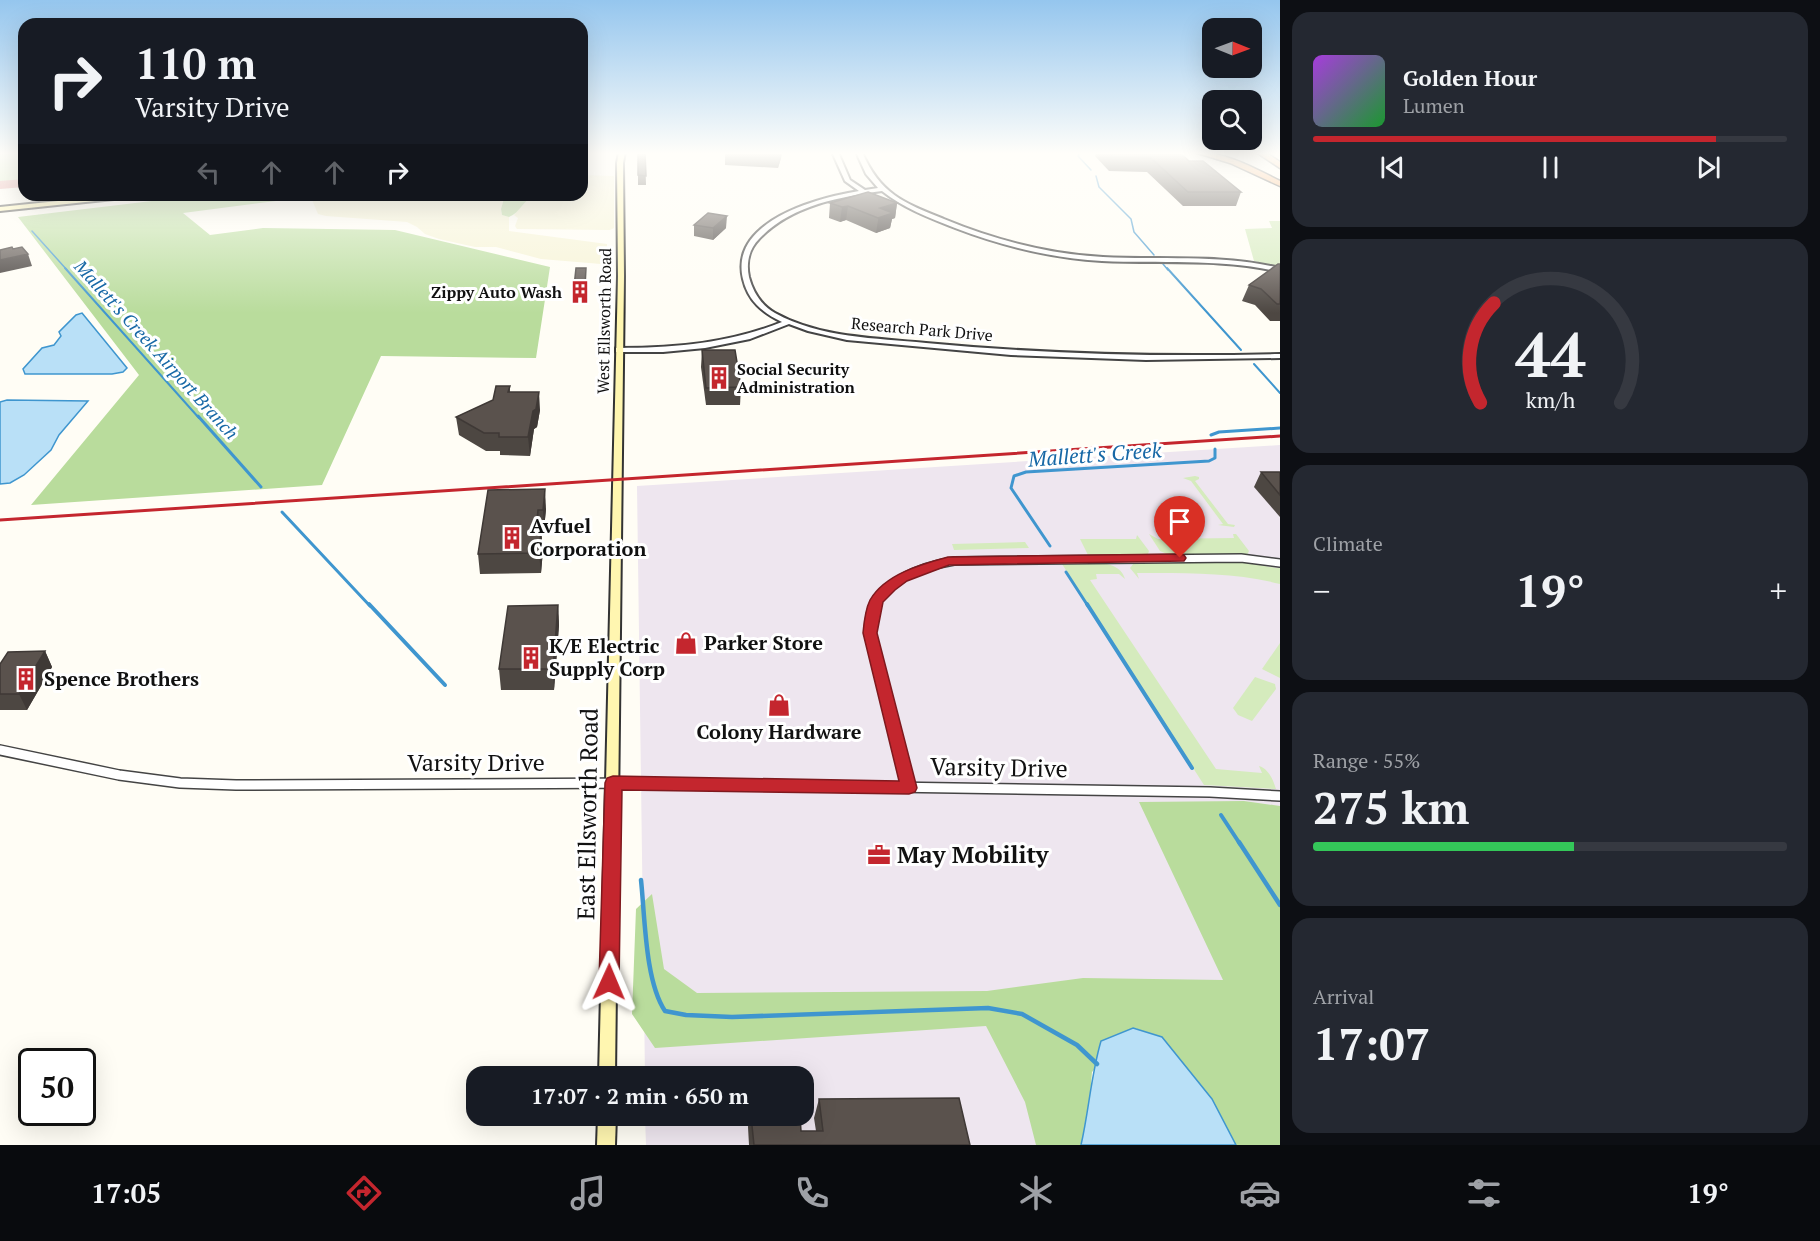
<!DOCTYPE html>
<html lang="en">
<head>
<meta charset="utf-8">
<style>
  :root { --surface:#171b24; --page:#242831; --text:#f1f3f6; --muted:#9ea1a6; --line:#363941; --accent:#c4262e }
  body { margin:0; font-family:"PT Serif",serif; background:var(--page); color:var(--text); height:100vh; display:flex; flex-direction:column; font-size:22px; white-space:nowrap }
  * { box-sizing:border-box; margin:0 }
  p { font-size:20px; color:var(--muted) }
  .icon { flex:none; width:33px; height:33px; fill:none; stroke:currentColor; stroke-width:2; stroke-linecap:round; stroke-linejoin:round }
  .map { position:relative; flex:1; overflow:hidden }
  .drawer { display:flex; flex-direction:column; gap:12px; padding:12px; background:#0d0f14; width:540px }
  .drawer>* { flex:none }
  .banner { position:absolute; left:18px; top:18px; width:570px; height:183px; border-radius:18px; box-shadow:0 6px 24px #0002; background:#171b24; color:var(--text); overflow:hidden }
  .needle { width:39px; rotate:91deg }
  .buttons { position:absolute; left:1202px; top:18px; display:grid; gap:12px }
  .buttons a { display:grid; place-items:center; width:60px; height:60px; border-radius:12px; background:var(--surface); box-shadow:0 6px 24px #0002; font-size:30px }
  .speed { position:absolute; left:18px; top:1048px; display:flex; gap:12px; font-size:30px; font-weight:700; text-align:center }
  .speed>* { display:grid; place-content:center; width:78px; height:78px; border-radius:50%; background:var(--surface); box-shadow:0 6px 24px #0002; line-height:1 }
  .speed .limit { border:3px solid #111; border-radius:9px; background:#fff; color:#111 }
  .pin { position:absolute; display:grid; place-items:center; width:51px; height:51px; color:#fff; margin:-62px -26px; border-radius:50% 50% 50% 0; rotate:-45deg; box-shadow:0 0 6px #0007 }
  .pin .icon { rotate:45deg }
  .me { position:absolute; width:66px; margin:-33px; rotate:1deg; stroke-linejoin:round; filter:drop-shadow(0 0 4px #0008) }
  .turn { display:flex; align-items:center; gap:21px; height:126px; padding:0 18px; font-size:27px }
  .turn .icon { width:78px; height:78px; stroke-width:2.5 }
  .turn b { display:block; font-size:42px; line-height:51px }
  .lanes { display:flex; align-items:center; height:57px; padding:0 18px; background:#0003; justify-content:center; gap:30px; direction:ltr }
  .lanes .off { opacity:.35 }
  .big { font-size:45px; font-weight:600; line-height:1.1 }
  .drawer .tile { flex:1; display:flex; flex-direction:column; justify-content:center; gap:9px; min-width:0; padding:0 21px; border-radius:18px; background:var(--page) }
  .drawer .dial { align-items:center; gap:0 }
  .dial svg { height:156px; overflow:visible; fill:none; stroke:var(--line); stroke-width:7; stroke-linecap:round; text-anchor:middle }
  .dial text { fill:var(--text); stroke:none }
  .song { display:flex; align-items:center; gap:18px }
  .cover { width:72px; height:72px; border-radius:9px; background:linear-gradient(135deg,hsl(280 70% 55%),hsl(130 70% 35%)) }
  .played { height:6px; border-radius:3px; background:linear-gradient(90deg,var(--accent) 85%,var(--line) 85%) }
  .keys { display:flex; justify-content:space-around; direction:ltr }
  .heat { display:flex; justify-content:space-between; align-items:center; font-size:33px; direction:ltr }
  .charge { height:9px; border-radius:4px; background:linear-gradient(90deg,#34c759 55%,var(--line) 0) }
  .trip { position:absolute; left:466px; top:1066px; width:348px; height:60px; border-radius:18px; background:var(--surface); box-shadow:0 6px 24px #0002; font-weight:600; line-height:60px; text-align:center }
  .dock { display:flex; height:96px; justify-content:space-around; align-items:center; background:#090b0e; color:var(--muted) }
  .dock .icon { width:42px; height:42px }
  .dock .current { color:var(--accent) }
  .dock b { font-size:27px; color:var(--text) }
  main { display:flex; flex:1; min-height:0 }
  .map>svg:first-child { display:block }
  .industrial { fill:#eee6ef }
  .farmland { fill:#f6f3d4 }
  .green { fill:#d5ebbd }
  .forest { fill:#b9dc9c }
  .water { fill:#b9e0f7; stroke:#3f96cf; stroke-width:1.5 }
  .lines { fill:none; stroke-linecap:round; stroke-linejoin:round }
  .stream-far4 { stroke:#3f96cf; stroke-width:1.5 }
  .stream-far3 { stroke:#3f96cf; stroke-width:2 }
  .stream-far2 { stroke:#3f96cf; stroke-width:3 }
  .stream-far1 { stroke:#3f96cf; stroke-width:4 }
  .stream { stroke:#3f96cf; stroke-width:4.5 }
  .taxiway { fill:#e29292; fill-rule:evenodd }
  .minor-far1-casing { stroke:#444; stroke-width:10 }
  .minor-casing { stroke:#444; stroke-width:12 }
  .tertiary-casing { stroke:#444; stroke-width:4 }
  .secondary-casing { stroke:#333; stroke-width:4 }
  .motorway-casing { stroke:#222; stroke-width:3 }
  .minor-far1 { stroke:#fff; stroke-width:7 }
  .minor { stroke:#fff; stroke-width:9 }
  .tertiary { fill:#fff; fill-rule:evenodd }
  .secondary { fill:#fff6b0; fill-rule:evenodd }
  .motorway { fill:#f5a25d; fill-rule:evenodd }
  .rail { stroke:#c4262e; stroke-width:3 }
  .wall { fill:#4d4742 }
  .shaded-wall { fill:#3f3936 }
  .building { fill:#5a524d; stroke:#3f3936; stroke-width:1.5 }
  .route { fill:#c4262e; stroke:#7f191e; stroke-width:1.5 }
  .labels { text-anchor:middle; stroke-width:6; stroke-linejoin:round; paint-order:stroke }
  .far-poi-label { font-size:16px; font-weight:bold; fill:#111; stroke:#fff; text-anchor:end }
  .far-street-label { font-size:16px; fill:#111; stroke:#fff }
  .far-water-label { font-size:18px; font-style:italic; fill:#1768a6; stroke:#fff }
  .poi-label { font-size:20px; font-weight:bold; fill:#111; stroke:#fff; text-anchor:start }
  .water-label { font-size:21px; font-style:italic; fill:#1768a6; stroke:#fff }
  .near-street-label { font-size:24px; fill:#111; stroke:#fff }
  .near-poi-label { font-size:24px; font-weight:bold; fill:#111; stroke:#fff; text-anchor:start }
</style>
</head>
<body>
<main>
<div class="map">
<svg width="1280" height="1145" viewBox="0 0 1280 1145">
  <rect width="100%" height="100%" fill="#fffdf5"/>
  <polygon class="industrial" points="1280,445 1280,1000 1004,999 1048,1145 646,1145 645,1116 804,1116 804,1077 645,1077 637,486"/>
  <g class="farmland">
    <polygon points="582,175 614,176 614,228 610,230 517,229 515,226 518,218 514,215 530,197 582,195"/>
    <polygon points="310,195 505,195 501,209 502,215 509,217 509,231 607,244 607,262 601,264 541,259 496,247 475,247 439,239 425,234 417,227 407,222 326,216 318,214"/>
  </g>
  <g class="green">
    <polygon points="0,152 24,152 24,180 0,182"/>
    <polygon points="1269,221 1280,221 1280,267 1254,261 1245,229 1272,228"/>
    <polygon points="1195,476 1199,477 1199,479 1195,481 1228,524 1235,525 1234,527 1218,525 1223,524 1191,481 1183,478"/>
    <polygon points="1149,534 1158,539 1234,538 1233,534 1236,534 1249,551 1247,555 1167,554 1160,551"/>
    <polygon points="1137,535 1149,551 1148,554 1088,555 1080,539 1136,539"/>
    <polygon points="1025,542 1029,548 954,550 952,544"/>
    <path d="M1134,563H1248L1277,568H1280V584C1233,572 1185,573 1137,573L1139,579L1130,568Z"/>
    <path d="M1062,564C1081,564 1119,556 1125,579L1119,574H1096L1097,579L1090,580L1216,769L1262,773L1259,766C1269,769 1273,780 1276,789L1204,785Z"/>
    <polygon points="1280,643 1280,678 1262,669"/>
    <polygon points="1255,677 1275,684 1276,689 1252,721 1238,715 1233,708"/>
  </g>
  <g class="forest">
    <polygon points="202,195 283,195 284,200 183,213 210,235 263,228 395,230 550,267 536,358 381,356 322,485 31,505 139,375 18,217"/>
    <path d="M505,195H535C524,199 520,213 509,217L502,215L501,209Z"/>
    <polygon points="1244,801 1280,806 1280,1145 1236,1145 1212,1099 1162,1037 1134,1028 1092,1072 1089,1111 1081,1145 1036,1145 1025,1102 986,1026 655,1048 632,1014 636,909 652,894 664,969 697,993 987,991 1083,978 1223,980 1139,802"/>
  </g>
  <g class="water">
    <polygon points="82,313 127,368 123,372 112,374 25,374 23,369 42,348 54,345 61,336 59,332 76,315"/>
    <polygon points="7,400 88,401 59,435 51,450 24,475 10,483 0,484 0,402"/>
    <path d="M1133,1028L1162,1037L1212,1099L1236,1145H1081C1089,1110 1091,1075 1101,1041Z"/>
  </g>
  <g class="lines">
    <g class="stream-far4">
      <polyline points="1081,152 1078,156 1091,170"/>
      <polyline points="1096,176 1099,187 1131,219 1134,232 1154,255"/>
      <polyline points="32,231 67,270"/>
      <polyline points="1163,264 1168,270"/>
    </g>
    <g class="stream-far3">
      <polyline points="65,268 199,418"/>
      <polyline points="1167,268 1241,350"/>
      <polyline points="1254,364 1280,393"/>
    </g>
    <g class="stream-far2">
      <polyline points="198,416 261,487"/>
      <polyline points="1211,435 1219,432 1280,428"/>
      <polyline points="282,512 370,606"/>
      <polyline points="1050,546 1011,488 1014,476 1026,472 1209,461 1215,458 1215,449"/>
      <polyline points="1066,572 1088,606"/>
    </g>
    <g class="stream-far1">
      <polyline points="369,604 445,685"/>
      <polyline points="1087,604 1192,768"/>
      <polyline points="1221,815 1240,844"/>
    </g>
    <g class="stream">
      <polyline points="1239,842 1280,905"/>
      <path d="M641,880C645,917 645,981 665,1011L686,1015L732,1017L988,1008L1022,1014L1077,1045L1097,1064"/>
    </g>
    <polygon class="taxiway" points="24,179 24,187 0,189 0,181"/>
    <g class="minor-far1-casing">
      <path id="minor-far1" d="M874,606C890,577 924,566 954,561L1241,558L1280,563"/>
    </g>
    <g class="minor-casing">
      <g id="minor">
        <polyline points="875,604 870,633 909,787"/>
        <polyline points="0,750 119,775 180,783 236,785 638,783 1210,792 1280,796"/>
      </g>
    </g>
    <g class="tertiary-casing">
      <path id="tertiary" d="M832,152H838L850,180L865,190L878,188L866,174L856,152H862C880,194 904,203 944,219C995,240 1048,254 1103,257C1163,260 1221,254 1280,268V272C1221,258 1162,264 1102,261C1051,258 1002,246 955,228C930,218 903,208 882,191C840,197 791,205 759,239C749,249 746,263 749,277C753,292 761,305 775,313C820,338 876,338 926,343C1044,354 1161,357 1280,354V358L1146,360L1011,355L847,340L808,331L789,324L750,339L705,348L663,352H616V348H619C676,348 730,343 782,322C763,313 748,301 743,279C729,221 817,198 859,191L845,181Z"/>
    </g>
    <g class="secondary-casing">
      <g id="secondary">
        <polygon points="619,152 625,152 623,163 624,276 615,1077 599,1077 618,276 617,163"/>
        <polygon points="116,195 136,195 133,197 0,211 0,207"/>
        <polygon points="598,1116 616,1116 615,1145 597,1145"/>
      </g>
    </g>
    <g class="motorway-casing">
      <g id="motorway">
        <path d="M1194,152C1226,152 1252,167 1280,181V186L1230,163Z"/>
        <polygon points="1256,152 1265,152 1280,162 1280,168"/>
      </g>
    </g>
    <use href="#minor-far1" class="minor-far1"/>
    <use href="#minor" class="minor"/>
    <use href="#tertiary" class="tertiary"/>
    <use href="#secondary" class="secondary"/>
    <use href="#motorway" class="motorway"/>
    <polyline class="rail" points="0,520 1280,436"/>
  </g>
  <g class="wall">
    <polygon points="638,152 645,152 646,185 638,185"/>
    <polygon points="725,152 782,152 781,158 778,168 725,165"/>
    <polygon points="1096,152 1171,152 1189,161 1241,192 1236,206 1183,206 1147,172 1109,171 1095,156"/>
    <polygon points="830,203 897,203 895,218 892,219 890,228 876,233 846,220 840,222 829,218"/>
    <polygon points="694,225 726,228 713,240 694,236"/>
    <polygon points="1280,264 1280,321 1270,321 1255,305 1242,301 1249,285"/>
    <polygon points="586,279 585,299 574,299 574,287"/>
    <polygon points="702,350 741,387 740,405 706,405 701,367"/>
    <polygon points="510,386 510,392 540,410 537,427 534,429 530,456 500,455 500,451 486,451 459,435 456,417 493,400"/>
    <polygon points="1261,472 1280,472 1280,517 1254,487"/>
    <polygon points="488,490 546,509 544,529 539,529 539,531 541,531 543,550 541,573 480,574 478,554"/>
    <polygon points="558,605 559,625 554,690 501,690 499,669"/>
    <polygon points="45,651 52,667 27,710 0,710 0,664"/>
    <polygon points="819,1099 970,1145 749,1145 748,1127 749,1116 800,1116 801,1131 816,1131 814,1118"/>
  </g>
  <g class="shaded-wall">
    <polygon points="780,152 782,152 781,158 778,168"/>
    <polygon points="897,203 895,218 892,219 890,228 876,233 880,208"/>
    <polygon points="848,206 846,220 840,222 842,207"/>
    <polygon points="727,216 726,228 713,240 713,228"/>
    <polygon points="28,254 32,266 0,273 0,260"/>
    <polygon points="586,268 586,279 585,299 585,287"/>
    <polygon points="539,392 540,410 537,427 534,429 530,456 528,437 533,411"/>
    <polygon points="545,489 546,509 544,529 543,510"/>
    <polygon points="538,510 539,529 537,550 536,531"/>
    <polygon points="541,531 543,550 541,573 539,553"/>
    <polygon points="558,605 559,625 554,690 553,669"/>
    <polygon points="45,651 52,667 27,710 19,694"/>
  </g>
  <g class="building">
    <polygon points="638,152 645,152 646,176 638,175"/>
    <polygon points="742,152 780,152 779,154"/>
    <polygon points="1108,152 1171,152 1173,153 1180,153 1189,161 1203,161 1241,192 1188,192 1151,158 1113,157"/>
    <polygon points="868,192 897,203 880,208 893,213 878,218 848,206 842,207 830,203"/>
    <polygon points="708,213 727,216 713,228 694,225"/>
    <polygon points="12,247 13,249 22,247 28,254 0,260 0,250"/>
    <polygon points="1278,264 1280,264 1280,304 1277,304 1261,289 1249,285"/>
    <polygon points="576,268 586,268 585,287 574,287"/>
    <polygon points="702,350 735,350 741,387 706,388"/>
    <polygon points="496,386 510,386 508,392 539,392 536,409 533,411 528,437 499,437 499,433 484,433 456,417 493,400"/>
    <polygon points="1261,472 1280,472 1280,495"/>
    <polygon points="545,489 543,510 538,510 536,531 541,531 539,553 478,554 488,490"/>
    <polygon points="558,605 553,669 499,669 508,606"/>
    <polygon points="45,651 19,694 0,694 0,664 8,652"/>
    <polygon points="959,1098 970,1145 754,1145 751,1116 800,1116 801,1131 823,1131 819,1099"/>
  </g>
  <linearGradient id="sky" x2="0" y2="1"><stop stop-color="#95c6ee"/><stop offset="0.49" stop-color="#fffefa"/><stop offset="1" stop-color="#fffefa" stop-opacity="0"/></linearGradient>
  <rect width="1280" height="313" fill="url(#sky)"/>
  <path class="route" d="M1180,554L1184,555L1186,558L1184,561L949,565L907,581L895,590L883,602L877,633L917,788L915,792L909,794L622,790L619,982L616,989L609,992L602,989L599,982L605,783L607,778L613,776L899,781L863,633C864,622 865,610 870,600C885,574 922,564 948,557Z"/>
  <defs>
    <g id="building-bare" transform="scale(1.8)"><path d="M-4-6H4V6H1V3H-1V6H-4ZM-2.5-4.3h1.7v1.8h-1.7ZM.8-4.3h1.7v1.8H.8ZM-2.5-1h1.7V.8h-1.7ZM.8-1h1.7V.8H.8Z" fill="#c4262e" stroke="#fff" stroke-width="2.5" paint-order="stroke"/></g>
    <g id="shop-bare" transform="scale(1.8)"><path d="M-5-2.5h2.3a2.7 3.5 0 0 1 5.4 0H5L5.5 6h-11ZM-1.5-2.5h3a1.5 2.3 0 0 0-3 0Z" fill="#c4262e" stroke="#fff" stroke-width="2.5" paint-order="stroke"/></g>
    <g id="office-bare" transform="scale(1.8)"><path d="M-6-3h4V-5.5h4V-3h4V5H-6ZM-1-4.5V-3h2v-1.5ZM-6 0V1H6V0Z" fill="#c4262e" stroke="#fff" stroke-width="2.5" paint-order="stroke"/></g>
  </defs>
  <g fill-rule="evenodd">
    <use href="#building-bare" x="580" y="292"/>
    <use href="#building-bare" x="719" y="378"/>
    <use href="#building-bare" x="512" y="538"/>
    <use href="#shop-bare" x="686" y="643"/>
    <use href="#building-bare" x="531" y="658"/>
    <use href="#building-bare" x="26" y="679"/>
    <use href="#shop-bare" x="779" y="705"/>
    <use href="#office-bare" x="879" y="855"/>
  </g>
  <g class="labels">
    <g class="far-poi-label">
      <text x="562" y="298">Zippy Auto Wash</text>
      <text x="737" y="375" text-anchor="start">Social Security<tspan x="737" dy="18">Administration</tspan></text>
    </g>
    <g class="far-street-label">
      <text transform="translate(604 321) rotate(-89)" y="6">West Ellsworth Road</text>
      <text transform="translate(922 329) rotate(5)" y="6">Research Park Drive</text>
    </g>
    <g class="far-water-label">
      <text transform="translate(156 350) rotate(48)" y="6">Mallett's Creek Airport Branch</text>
    </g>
    <g class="poi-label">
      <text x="530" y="533">Avfuel<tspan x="530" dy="23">Corporation</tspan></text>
      <text x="704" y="650">Parker Store</text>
      <text x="549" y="653">K/E Electric<tspan x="549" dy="23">Supply Corp</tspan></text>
      <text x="44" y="686">Spence Brothers</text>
      <text x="779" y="739" text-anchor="middle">Colony Hardware</text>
    </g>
    <g class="water-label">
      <text transform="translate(1095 455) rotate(-4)" y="7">Mallett's Creek</text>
    </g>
    <g class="near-street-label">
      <text x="476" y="771">Varsity Drive</text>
      <text transform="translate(999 768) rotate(1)" y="8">Varsity Drive</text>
      <text transform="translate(588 814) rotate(-89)" y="8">East Ellsworth Road</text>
    </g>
    <g class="near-poi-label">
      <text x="897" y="863">May Mobility</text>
    </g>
  </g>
</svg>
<div class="buttons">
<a><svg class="needle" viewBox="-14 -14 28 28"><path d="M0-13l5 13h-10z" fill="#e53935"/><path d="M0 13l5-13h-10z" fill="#9ea1a6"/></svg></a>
<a><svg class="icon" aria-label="search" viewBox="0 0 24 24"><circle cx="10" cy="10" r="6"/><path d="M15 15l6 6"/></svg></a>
</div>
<div class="speed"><div class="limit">50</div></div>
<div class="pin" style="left:1180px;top:558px;background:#d93025"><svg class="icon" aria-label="arrive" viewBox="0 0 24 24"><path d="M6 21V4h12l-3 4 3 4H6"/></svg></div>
<svg class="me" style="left:609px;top:982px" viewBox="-20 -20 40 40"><path d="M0-17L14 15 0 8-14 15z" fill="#c4262e" stroke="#fff" stroke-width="4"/></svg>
<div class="trip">17:07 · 2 min · 650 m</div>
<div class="banner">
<div class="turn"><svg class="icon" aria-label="right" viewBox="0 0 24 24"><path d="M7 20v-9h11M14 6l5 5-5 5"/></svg><div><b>110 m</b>Varsity Drive</div></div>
<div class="lanes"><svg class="icon off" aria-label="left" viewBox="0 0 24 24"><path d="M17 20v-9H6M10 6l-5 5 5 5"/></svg><svg class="icon off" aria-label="ahead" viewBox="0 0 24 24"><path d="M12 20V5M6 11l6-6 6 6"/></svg><svg class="icon off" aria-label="ahead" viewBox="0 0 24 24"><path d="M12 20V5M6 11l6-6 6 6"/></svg><svg class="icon" aria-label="right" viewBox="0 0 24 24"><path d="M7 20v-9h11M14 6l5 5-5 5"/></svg></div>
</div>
</div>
<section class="drawer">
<div class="tile">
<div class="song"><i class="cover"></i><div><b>Golden Hour</b><p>Lumen</p></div></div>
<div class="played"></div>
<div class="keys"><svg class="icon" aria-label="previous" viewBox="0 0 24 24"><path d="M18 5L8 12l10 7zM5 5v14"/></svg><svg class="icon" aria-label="pause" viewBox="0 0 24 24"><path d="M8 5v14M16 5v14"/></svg><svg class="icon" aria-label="next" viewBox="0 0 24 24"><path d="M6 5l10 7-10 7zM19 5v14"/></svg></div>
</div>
<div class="tile dial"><svg viewBox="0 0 100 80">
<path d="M14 69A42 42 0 1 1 86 69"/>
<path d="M14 69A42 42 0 0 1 21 18" stroke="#c4262e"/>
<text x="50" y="56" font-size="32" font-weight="700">44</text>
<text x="50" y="72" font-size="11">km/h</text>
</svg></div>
<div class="tile"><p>Climate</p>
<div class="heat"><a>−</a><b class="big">19°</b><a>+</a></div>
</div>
<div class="tile"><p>Range · 55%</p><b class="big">275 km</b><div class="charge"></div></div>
<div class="tile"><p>Arrival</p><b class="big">17:07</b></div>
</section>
</main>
<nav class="dock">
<b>17:05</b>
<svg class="icon current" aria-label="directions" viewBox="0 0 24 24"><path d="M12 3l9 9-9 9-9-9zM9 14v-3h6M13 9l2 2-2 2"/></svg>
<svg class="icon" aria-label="music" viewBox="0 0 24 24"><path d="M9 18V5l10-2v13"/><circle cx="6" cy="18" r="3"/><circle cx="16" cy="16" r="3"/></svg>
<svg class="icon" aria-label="phone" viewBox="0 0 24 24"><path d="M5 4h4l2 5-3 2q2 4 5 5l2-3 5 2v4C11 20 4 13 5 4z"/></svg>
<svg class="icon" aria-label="climate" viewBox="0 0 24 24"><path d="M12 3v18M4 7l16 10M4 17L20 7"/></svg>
<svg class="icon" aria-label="car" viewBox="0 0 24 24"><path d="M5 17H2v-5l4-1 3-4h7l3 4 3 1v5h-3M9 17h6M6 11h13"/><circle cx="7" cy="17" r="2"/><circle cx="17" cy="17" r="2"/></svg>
<svg class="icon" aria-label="filters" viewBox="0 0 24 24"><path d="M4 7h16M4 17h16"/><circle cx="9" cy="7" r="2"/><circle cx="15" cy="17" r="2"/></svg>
<b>19°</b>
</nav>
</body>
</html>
